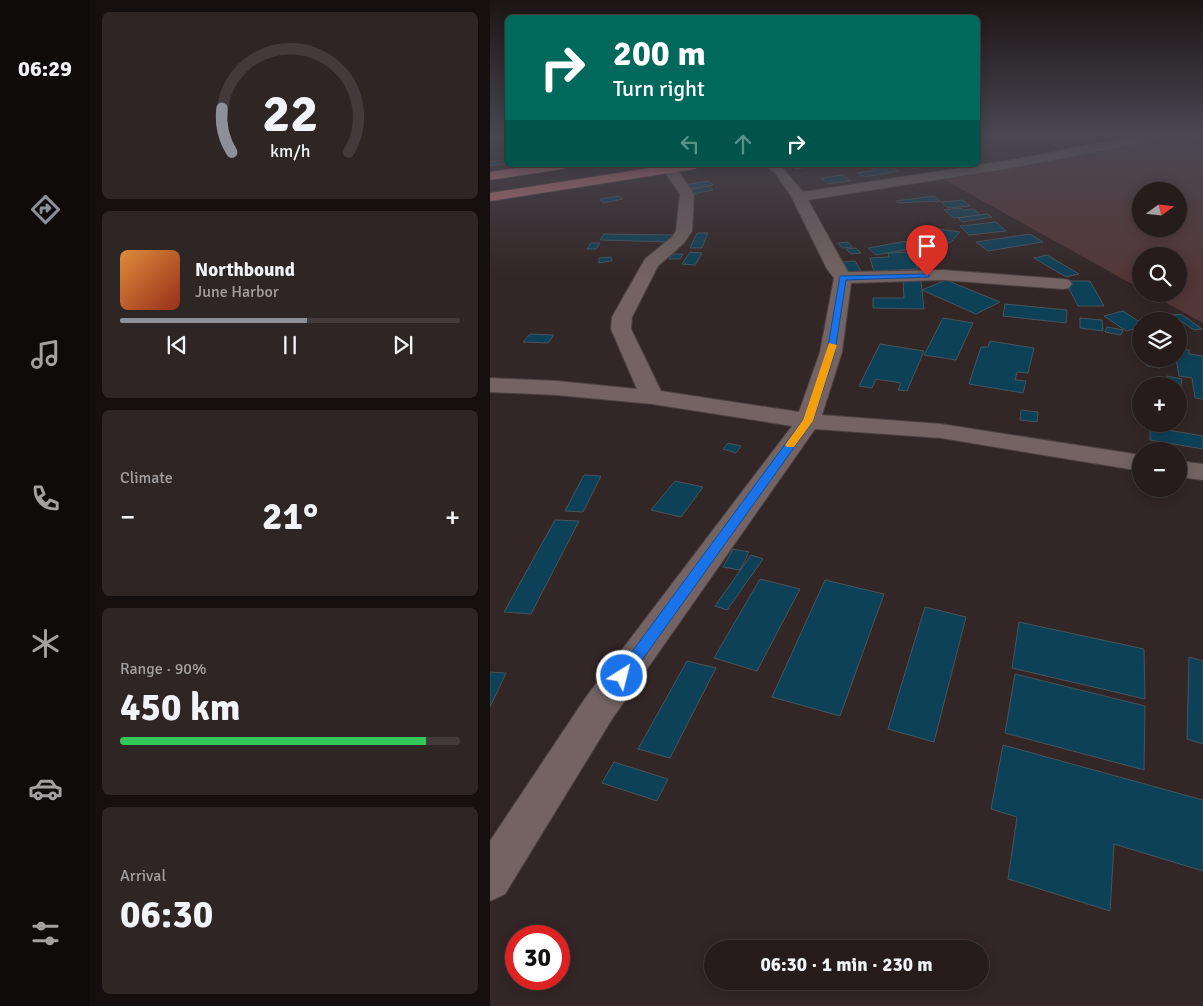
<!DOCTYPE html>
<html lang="en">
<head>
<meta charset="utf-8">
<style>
  :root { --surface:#261c1c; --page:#2e2525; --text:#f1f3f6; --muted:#a4a1a3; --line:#423a3b; --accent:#8c9099 }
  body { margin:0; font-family:Signika,sans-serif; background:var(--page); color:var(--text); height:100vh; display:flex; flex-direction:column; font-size:19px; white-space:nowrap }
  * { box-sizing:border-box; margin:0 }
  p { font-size:16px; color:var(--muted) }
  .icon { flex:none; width:28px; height:28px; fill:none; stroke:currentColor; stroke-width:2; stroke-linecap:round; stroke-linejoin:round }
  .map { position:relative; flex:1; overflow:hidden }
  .details { display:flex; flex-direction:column; gap:12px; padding:12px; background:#150f0f; width:400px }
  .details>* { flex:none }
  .guide { position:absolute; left:15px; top:15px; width:475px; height:152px; border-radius:8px; box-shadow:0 2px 12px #0003,0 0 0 1px var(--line); background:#00695c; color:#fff; overflow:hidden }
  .needle { width:32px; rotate:75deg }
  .tools { position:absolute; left:642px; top:182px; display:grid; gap:10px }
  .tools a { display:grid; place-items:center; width:55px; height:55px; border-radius:50%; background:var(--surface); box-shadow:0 2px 12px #0003,0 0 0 1px var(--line); font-size:25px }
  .speed { position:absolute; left:15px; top:925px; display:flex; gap:10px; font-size:25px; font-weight:700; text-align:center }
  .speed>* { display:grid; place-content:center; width:65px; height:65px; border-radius:50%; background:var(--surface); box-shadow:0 2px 12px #0003,0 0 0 1px var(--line); line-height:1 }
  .speed .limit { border:8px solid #d22; background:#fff; color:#111 }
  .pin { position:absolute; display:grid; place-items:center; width:42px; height:42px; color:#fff; margin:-51px -21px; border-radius:50% 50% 50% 0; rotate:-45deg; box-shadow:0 0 5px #0007 }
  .pin .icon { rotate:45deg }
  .me { position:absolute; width:55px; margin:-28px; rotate:36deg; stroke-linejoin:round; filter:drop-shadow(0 0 4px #0008) }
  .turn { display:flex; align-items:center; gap:18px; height:105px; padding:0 25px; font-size:22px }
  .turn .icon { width:65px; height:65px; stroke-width:2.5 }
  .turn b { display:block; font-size:35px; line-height:42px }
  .lanes { display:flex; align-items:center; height:48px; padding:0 25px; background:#0003; justify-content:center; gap:25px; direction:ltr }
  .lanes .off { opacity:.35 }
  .big { font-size:38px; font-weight:800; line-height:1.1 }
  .details .card { flex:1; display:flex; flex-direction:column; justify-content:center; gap:8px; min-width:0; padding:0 18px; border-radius:8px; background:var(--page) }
  .details .dial { align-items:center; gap:0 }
  .dial svg { height:130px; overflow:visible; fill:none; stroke:var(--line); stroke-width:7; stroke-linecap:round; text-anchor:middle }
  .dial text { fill:var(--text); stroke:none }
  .song { display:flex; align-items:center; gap:15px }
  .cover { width:60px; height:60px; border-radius:8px; background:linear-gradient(135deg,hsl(30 70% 55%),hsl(10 70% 35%)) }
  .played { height:5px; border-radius:2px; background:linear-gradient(90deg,var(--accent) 55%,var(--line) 55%) }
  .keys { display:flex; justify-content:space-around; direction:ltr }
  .heat { display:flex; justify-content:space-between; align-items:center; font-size:28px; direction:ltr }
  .charge { height:8px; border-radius:4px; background:linear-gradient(90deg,#34c759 90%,var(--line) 0) }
  .trip { position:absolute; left:214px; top:940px; width:285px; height:50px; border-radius:25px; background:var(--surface); box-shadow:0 2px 12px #0003,0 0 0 1px var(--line); font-weight:800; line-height:50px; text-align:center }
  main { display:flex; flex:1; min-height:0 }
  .tab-bar { display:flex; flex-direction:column; width:90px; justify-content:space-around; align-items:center; background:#0f0b0b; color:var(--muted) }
  .tab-bar .icon { width:35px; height:35px }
  .tab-bar .selected { color:var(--accent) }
  .tab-bar b { font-size:22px; color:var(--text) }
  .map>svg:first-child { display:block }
  .green { fill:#533737; fill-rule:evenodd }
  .building { fill:#0d4157; stroke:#47545b }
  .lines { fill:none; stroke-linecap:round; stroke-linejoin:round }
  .street-casing { stroke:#4c4141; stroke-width:2 }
  .highway-casing { stroke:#4c4141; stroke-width:2 }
  .street { fill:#736363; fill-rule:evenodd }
  .highway { fill:#c87779; fill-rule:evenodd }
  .route { fill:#1a73e8; stroke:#114b97 }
  .slow { fill:#f59e0b }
</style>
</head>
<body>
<main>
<nav class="tab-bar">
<b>06:29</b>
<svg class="icon selected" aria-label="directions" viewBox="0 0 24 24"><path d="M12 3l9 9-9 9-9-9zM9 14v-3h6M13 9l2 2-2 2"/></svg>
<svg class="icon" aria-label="music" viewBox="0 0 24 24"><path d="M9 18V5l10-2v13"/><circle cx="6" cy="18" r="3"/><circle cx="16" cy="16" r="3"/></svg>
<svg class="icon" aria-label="phone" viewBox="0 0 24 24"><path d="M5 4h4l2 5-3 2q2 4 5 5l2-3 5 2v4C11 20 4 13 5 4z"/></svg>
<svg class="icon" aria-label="climate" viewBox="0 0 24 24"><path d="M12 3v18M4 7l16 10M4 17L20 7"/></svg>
<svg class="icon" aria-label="car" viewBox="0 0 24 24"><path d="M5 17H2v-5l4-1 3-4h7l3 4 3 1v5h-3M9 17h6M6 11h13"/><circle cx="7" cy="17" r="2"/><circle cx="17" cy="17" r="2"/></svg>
<svg class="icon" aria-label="filters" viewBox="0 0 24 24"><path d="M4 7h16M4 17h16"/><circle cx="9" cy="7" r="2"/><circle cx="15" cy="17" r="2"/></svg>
</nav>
<section class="details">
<div class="card dial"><svg viewBox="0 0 100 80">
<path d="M14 69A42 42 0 1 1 86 69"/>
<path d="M14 69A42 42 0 0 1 8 42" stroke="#8c9099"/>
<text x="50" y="56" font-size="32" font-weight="700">22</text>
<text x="50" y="72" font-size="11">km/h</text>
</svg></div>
<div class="card">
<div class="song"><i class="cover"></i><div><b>Northbound</b><p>June Harbor</p></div></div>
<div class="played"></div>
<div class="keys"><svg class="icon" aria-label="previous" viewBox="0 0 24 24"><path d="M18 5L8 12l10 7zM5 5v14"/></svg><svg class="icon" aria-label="pause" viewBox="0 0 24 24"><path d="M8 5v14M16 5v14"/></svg><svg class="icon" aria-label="next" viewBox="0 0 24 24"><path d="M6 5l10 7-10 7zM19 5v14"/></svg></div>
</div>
<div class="card"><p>Climate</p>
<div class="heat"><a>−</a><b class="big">21°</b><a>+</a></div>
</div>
<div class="card"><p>Range · 90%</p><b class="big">450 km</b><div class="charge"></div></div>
<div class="card"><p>Arrival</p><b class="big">06:30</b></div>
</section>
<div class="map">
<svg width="713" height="1006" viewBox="0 0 713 1006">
  <rect width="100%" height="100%" fill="#332626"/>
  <path class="green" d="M684,137L713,148V323L660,294H689V256H651V289L453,179ZM651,191H689V229H651Z"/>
  <g class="building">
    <polygon points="16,160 18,163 0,166 0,162"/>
    <polygon points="301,165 334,165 305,169"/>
    <polygon points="378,165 398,165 409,171 375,177 367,173 385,170"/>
    <polygon points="353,175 361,181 338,184 331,178"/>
    <polygon points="218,181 223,185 198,189 194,185"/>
    <polygon points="218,186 223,190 203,194 199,190"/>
    <polygon points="129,196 133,199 113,203 110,199"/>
    <polygon points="444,196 450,201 408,203 406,201"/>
    <polygon points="473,200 480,206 458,208 451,202"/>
    <polygon points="470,208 473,210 484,209 490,215 464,218 454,210"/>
    <polygon points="497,214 502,217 472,222 468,218"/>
    <polygon points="506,222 516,231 479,235 470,226"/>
    <polygon points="449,229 470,232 460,243 439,240"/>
    <polygon points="207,233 218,233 212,248 200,248"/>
    <polygon points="114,234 184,235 181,242 110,240"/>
    <polygon points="540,234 553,242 498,251 486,242"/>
    <polygon points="428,239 437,246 386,255 378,248"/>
    <polygon points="358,242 362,247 352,248 348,243"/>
    <polygon points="101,243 110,243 106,249 97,249"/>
    <polygon points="366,248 371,253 361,254 356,249"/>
    <polygon points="200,252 212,253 205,265 192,264"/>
    <polygon points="420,252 428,269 384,271 380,258 399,257 398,253"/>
    <polygon points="182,254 193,254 190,259 179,259"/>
    <polygon points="557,255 589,274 576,277 544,258"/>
    <polygon points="121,257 122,261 109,263 109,258"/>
    <polygon points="365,261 371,271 359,272 353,262"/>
    <polygon points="456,280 510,302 486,314 432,290"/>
    <polygon points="413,281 431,281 434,309 383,308 383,298 414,298"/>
    <polygon points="575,281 600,281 614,306 588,306"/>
    <polygon points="515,304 577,310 576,323 513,316"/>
    <polygon points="633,311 651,323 651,327 636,331 614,316"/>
    <polygon points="691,314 712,329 704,330 682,315"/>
    <polygon points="453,318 483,323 466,360 434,355"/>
    <polygon points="590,318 612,320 613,331 590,328"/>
    <polygon points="617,327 633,330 631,335 615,332"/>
    <polygon points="40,334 64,335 58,343 33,342"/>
    <polygon points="500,341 544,348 538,373 527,372 525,380 536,381 533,393 479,384 491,347 498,347"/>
    <polygon points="390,344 434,351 417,391 408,390 411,383 386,379 382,388 369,386"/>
    <polygon points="689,349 699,350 699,354 713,356 713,399 705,398 702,378 689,376 686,359 689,359"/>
    <polygon points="657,359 670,359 670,368 657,366"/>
    <polygon points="677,376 692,379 690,391 689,391 689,386 676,386"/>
    <polygon points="531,410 548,412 547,422 530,420"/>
    <polygon points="660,427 713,436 713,449 660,440"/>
    <polygon points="238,443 251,446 246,453 233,449"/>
    <polygon points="94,475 111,476 93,512 75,511"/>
    <polygon points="185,481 213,487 191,517 161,510"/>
    <polygon points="65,520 89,521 41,614 14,612"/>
    <polygon points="243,549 259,552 250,570 233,567"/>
    <polygon points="261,555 273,559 237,610 225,606"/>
    <polygon points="270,579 310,589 267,671 224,658"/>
    <polygon points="335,580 394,594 350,716 282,697"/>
    <polygon points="435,607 476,617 444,742 398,729"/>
    <polygon points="529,622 654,649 655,699 522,668"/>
    <polygon points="699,657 713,661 713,744 697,739"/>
    <polygon points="197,661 226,668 180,758 148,749"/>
    <polygon points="0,672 16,673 0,707"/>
    <polygon points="525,674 655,706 654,770 515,733"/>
    <polygon points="513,745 713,800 713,871 624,844 620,911 518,879 527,817 501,809"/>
    <polygon points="124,762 178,779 167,801 112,783"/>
  </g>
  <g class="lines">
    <g class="street-casing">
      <g id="street">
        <polygon points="644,136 673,136 667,140 522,168 318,200 358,272 453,270 573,279 579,280 582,284 579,288 573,289 453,280 361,283 352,352 332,415 451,424 651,455 651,471 451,438 325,429 122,719 15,894 0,901 0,841 96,697 302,426 162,404 67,395 0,392 0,378 67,381 147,389 121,329 122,317 155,259 182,237 186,231 190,194 172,168 174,165 184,165 204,194 202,231 194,243 168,266 142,317 141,329 171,391 309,412 330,352 344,278 337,269 301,196 286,174 275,165 290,165 313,192 522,160"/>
        <polygon points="689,461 713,464 713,480 689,477"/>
      </g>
    </g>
    <g class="highway-casing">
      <g id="highway">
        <polygon points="46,165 80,165 73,169 0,180 0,172"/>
        <polygon points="179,165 212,165 205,169 0,201 0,193"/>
      </g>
    </g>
    <use href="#street" class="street"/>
    <use href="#highway" class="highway"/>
  </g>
  <linearGradient id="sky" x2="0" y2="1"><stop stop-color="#1c1515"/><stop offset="0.49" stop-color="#4a4752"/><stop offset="1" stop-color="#4a4752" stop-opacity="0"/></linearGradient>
  <rect width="713" height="277" fill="url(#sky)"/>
  <polygon class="route" points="437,274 440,276 439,277 356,280 345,352 323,421 137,681 132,682 127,681 125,676 127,672 313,420 337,352 350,276"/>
  <polygon class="slow" points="339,343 347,345 323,421 304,447 297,447 295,445 313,420"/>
</svg>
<div class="tools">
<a><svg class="needle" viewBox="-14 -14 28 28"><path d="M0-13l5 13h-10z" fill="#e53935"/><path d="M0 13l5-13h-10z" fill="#a4a1a3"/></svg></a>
<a><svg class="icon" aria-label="search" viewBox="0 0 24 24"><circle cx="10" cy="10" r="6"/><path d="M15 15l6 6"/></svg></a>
<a><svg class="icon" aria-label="layers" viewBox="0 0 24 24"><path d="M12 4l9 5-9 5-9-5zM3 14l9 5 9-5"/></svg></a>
<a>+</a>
<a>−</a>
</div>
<div class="speed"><div class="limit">30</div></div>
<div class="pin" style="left:437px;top:276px;background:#d93025"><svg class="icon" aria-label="arrive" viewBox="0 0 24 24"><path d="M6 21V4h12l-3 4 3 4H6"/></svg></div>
<svg class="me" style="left:132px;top:676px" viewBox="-20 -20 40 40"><circle r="17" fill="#1a73e8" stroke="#fff" stroke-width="3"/><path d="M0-11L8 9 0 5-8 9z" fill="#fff"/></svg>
<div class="trip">06:30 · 1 min · 230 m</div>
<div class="guide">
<div class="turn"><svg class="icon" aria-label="right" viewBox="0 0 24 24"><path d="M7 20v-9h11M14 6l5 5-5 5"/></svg><div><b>200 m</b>Turn right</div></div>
<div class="lanes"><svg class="icon off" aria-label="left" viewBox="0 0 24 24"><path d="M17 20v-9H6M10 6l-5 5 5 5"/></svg><svg class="icon off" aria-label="ahead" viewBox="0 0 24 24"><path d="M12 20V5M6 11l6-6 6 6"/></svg><svg class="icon" aria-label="right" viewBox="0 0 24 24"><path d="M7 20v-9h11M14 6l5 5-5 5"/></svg></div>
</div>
</div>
</main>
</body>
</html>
